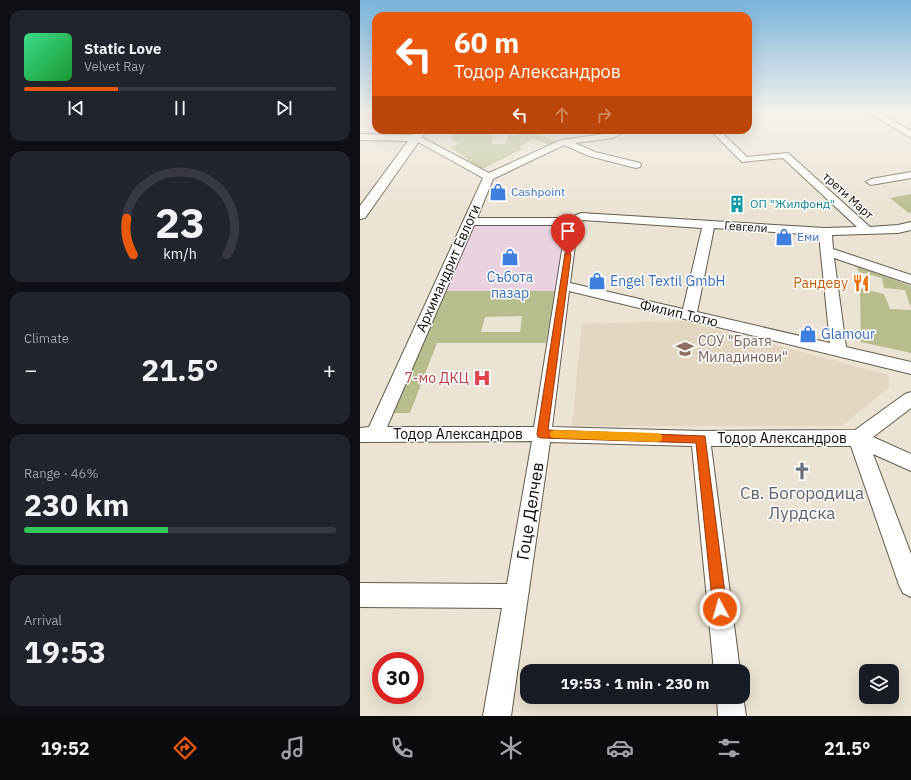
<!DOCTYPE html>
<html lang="en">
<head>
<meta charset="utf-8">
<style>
  :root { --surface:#171b24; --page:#20242c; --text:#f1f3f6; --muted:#9ea1a6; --line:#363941; --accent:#ea580c }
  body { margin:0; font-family:"IBM Plex Sans",sans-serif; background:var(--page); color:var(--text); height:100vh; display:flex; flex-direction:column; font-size:15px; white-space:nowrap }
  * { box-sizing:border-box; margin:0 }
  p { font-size:13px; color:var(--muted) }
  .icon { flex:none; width:22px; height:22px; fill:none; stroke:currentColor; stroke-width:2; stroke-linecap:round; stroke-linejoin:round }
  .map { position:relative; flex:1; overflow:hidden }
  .details { display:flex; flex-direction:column; gap:10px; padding:10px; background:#0d0f14; width:360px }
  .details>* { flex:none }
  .banner { position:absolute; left:12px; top:12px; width:380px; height:122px; border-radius:12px; box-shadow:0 4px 16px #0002; background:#ea580c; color:#fff; overflow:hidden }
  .buttons { position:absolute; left:499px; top:664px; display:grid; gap:8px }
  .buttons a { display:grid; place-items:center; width:40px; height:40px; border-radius:8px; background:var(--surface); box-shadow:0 4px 16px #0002; font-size:20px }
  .speed { position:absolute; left:12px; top:652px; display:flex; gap:8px; font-size:20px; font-weight:700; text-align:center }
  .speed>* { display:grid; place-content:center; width:52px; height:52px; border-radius:50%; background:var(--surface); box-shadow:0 4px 16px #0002; line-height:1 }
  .speed .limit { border:6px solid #d22; background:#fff; color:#111 }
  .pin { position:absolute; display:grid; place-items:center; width:34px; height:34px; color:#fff; margin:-41px -17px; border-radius:50% 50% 50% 0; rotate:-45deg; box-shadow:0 0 4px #0007 }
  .pin .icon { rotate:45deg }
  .me { position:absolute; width:44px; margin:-22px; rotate:354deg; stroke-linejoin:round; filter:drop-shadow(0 0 3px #0008) }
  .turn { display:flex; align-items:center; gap:14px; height:84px; padding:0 16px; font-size:18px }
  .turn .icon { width:52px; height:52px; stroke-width:2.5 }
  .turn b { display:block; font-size:28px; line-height:34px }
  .lanes { display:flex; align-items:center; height:38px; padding:0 16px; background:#0003; justify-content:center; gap:20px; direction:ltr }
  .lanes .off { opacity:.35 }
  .big { font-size:30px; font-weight:700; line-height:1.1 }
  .details .card { flex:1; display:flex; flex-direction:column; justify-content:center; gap:6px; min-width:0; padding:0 14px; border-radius:12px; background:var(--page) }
  .details .dial { align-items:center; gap:0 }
  .dial svg { height:104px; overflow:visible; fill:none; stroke:var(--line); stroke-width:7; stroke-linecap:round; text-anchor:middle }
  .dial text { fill:var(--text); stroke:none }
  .song { display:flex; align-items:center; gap:12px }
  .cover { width:48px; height:48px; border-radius:6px; background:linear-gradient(135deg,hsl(150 70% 55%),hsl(130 70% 35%)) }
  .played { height:4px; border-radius:2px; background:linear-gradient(90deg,var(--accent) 30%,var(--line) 30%) }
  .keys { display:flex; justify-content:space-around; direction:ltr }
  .heat { display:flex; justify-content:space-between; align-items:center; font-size:22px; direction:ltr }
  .charge { height:6px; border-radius:3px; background:linear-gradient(90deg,#34c759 46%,var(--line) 0) }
  .trip { position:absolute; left:160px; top:664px; width:230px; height:40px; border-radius:12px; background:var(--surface); box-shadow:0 4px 16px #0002; font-weight:700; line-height:40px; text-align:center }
  .tab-bar { display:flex; height:64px; justify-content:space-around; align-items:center; background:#090b0e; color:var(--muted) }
  .tab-bar .icon { width:28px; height:28px }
  .tab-bar .active { color:var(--accent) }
  .tab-bar b { font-size:18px; color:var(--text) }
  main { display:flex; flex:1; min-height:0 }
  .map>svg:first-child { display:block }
  .commercial { fill:#e9d3e0 }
  .built { fill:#e3d7c1 }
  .green { fill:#b7bd8d; fill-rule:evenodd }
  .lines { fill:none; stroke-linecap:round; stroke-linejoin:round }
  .minor-casing { stroke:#645c4f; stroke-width:2 }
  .tertiary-casing { stroke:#645c4f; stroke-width:2 }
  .minor { fill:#fff; fill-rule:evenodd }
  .tertiary { fill:#fff; fill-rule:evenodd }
  .route { fill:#ea580c; stroke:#983908 }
  .slow { fill:#f59e0b }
  .labels { text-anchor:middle; stroke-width:3; stroke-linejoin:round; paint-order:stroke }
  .far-shop-label { font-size:12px; fill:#366cbe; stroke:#fff; text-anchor:start }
  .far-street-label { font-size:12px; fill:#0f0c07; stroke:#fff }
  .far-culture-label { font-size:12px; fill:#0d838f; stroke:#fff; text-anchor:start }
  .street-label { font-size:14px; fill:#0f0c07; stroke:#fff }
  .shop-label { font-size:14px; fill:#366cbe; stroke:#fff; text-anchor:start }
  .food-label { font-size:14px; fill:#c56008; stroke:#fff; text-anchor:end }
  .education-label { font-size:14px; fill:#785e54; stroke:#fff; text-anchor:start }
  .health-label { font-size:14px; fill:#be3a42; stroke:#fff; text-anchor:end }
  .near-worship-label { font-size:17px; fill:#5b616d; stroke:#fff }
  .near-street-label { font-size:17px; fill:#0f0c07; stroke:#fff }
</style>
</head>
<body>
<main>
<section class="details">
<div class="card">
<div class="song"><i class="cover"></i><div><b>Static Love</b><p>Velvet Ray</p></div></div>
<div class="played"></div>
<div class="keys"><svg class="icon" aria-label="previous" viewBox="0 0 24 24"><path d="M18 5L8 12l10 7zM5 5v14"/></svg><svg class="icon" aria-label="pause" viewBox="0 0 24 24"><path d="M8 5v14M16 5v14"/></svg><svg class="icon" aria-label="next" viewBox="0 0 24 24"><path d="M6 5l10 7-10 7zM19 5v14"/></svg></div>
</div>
<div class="card dial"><svg viewBox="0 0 100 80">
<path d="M14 69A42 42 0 1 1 86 69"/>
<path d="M14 69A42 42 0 0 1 9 41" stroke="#ea580c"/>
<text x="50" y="56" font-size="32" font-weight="700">23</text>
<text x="50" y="72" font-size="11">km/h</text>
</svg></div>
<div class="card"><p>Climate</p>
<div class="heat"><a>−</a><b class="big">21.5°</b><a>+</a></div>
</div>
<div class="card"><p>Range · 46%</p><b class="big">230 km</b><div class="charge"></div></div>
<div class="card"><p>Arrival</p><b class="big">19:53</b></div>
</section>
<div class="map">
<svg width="551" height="716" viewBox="0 0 551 716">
  <rect width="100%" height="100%" fill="#ebe3d3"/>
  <polygon class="commercial" points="114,223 207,223 195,291 83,291"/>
  <polygon class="built" points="324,321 529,375 529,387 482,426 212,426 222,324"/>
  <g class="green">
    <polygon points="83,130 130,130 128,135 134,135 131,144 145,144 149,135 156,135 158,130 171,130 197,142 190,145 173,139 159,147 163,149 122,169 90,147 99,144 91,138 94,137"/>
    <polygon points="551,194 551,212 549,213 530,198"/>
    <polygon points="496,266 551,286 551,308 545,290 524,288 522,278 499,272"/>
    <polygon points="500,288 524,294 530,309 551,310 551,353 501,342"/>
    <path d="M83,291H195L186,343H77L50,413H32ZM162,316L160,332H121L125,317Z"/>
  </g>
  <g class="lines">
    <g class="minor-casing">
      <g id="minor">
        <polygon points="510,113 520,113 551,131 551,138"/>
        <path d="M255,130H263L264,132L253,138L215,143L235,152L280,163L281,165L280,167L276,168L229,156L204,145L133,179L117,218H209L221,213L465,228L497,227L423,158L382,162L350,130H359L387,157L428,153L510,227L538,225L551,222V230L538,233L472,235L473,249L551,275V284L474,258L486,347L551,362V374L209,291L192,427L341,431L495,430L545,394L551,392V408L513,437L551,454V471L513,454L551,554V597L543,593L539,585L491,446H351L380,671H354L332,446L190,442L151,716H123L142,608L0,607V583L147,584L172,441L0,442V428L9,427L123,178L51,138L56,135L59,136L129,173L201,140L251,133ZM223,220L342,228L323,309L210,283L218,223ZM114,225H206L174,427H27ZM354,228L459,235L470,343L337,312Z"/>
        <polygon points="551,172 551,178 511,185 506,182 511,179"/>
        <polygon points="357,697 383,696 386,716 358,716"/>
      </g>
    </g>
    <g class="tertiary-casing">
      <polygon id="tertiary" points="57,130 67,130 5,218 0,219 0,206 48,141 0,140 0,134 53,135"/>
    </g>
    <use href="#minor" class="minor"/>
    <use href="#tertiary" class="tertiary"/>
  </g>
  <linearGradient id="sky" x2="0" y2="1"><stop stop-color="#79b5dd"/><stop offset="0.53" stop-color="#f6f2eb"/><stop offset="1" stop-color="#f6f2eb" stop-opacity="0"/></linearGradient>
  <rect width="551" height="213" fill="url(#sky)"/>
  <polygon class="route" points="205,253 210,253 211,255 188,430 345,436 367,609 365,614 360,616 355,614 353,609 336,443 182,438 178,437 177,434"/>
  <polygon class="slow" points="195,430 297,433 301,434 302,438 301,441 297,442 195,438 191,437 190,434 191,431"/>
  <defs>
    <g id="shop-bare" transform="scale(1.38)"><path d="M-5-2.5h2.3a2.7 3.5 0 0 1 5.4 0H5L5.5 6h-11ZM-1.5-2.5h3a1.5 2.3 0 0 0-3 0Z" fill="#3f7fe0" stroke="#fff" stroke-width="2.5" paint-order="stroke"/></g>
    <g id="building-bare" transform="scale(1.38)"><path d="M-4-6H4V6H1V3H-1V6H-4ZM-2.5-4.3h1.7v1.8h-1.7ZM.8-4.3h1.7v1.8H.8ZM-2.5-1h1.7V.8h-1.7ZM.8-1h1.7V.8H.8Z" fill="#0f9aa8" stroke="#fff" stroke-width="2.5" paint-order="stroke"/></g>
    <g id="restaurant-bare" transform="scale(1.38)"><path d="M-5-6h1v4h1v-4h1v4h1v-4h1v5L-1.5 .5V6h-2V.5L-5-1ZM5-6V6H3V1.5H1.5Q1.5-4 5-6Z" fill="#e8710a" stroke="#fff" stroke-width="2.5" paint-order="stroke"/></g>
    <g id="school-bare" transform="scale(1.38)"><path d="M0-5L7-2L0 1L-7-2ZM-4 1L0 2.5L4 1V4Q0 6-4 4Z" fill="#8d6e63" stroke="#fff" stroke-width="2.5" paint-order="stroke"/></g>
    <g id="hospital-bare" transform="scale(1.38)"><path d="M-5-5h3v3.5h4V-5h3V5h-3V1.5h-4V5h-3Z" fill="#e0444e" stroke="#fff" stroke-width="2.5" paint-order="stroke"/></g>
    <g id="church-bare" transform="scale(1.38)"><path d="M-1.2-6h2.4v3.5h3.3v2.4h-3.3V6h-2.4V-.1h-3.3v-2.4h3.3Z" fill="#6b7280" stroke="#fff" stroke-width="2.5" paint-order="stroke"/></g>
  </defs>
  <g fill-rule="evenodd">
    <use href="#shop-bare" x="138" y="192"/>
    <use href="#building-bare" x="377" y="204"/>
    <use href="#shop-bare" x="424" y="237"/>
    <use href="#shop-bare" x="150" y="257"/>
    <use href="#shop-bare" x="237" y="281"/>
    <use href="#restaurant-bare" x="501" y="283"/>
    <use href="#shop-bare" x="448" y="334"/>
    <use href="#school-bare" x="325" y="349"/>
    <use href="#hospital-bare" x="122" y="378"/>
    <use href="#church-bare" x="442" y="471"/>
  </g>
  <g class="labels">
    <g class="far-shop-label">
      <text x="151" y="196">Cashpoint</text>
      <text x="437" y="241">Еми</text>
    </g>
    <g class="far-street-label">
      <text transform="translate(488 196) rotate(42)" y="4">трети Март</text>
      <text transform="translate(386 227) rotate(4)" y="4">Гевгели</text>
    </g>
    <g class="far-culture-label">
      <text x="390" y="208">ОП "Жилфонд"</text>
    </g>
    <g class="street-label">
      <text transform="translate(88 268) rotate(-66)" y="5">Архимандрит Евлоги</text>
      <text transform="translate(319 313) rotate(13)" y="5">Филип Тотю</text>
      <text x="98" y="439">Тодор Александров</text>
      <text x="422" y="443">Тодор Александров</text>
    </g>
    <g class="shop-label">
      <text x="150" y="282" text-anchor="middle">Събота<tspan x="150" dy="16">пазар</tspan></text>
      <text x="250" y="286">Engel Textil GmbH</text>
      <text x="461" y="339">Glamour</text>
    </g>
    <g class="food-label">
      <text x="488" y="288">Рандеву</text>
    </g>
    <g class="education-label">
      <text x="338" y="346">СОУ "Братя<tspan x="338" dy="16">Миладинови"</tspan></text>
    </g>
    <g class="health-label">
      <text x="109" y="383">7-мо ДКЦ</text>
    </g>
    <g class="near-worship-label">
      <text x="442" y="499">Св. Богородица<tspan x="442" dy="20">Лурдска</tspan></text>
    </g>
    <g class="near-street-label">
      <text transform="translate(170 511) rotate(-81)" y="6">Гоце Делчев</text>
    </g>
  </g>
</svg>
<div class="buttons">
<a><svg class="icon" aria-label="layers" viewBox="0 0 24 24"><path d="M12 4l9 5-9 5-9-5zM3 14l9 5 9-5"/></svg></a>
</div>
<div class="speed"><div class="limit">30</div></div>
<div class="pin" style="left:208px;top:255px;background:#d93025"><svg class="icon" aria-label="arrive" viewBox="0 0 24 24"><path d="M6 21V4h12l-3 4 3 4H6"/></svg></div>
<svg class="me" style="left:360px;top:609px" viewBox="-20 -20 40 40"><circle r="17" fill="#ea580c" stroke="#fff" stroke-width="3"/><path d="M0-11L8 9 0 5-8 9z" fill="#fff"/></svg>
<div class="trip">19:53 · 1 min · 230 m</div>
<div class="banner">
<div class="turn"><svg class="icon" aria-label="left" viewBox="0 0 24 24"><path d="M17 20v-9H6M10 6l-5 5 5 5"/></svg><div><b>60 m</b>Тодор Александров</div></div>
<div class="lanes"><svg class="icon" aria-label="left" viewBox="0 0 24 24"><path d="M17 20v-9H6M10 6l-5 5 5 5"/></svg><svg class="icon off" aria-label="ahead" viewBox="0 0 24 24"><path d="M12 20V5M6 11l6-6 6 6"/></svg><svg class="icon off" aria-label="right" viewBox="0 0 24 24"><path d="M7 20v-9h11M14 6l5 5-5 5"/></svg></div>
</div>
</div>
</main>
<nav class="tab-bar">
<b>19:52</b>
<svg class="icon active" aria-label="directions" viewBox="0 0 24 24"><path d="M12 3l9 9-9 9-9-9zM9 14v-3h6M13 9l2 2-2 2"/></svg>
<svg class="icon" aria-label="music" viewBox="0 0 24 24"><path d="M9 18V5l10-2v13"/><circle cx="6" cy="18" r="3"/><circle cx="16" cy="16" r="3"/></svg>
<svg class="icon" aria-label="phone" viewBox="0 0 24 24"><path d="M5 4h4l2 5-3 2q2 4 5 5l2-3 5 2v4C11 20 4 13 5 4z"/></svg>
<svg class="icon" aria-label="climate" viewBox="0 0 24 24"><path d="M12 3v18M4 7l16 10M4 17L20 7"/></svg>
<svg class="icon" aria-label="car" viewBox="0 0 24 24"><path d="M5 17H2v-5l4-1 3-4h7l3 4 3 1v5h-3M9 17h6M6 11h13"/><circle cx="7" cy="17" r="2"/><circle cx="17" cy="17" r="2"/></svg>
<svg class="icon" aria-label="filters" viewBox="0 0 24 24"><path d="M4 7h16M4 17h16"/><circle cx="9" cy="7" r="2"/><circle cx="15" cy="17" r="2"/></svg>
<b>21.5°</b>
</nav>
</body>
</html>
